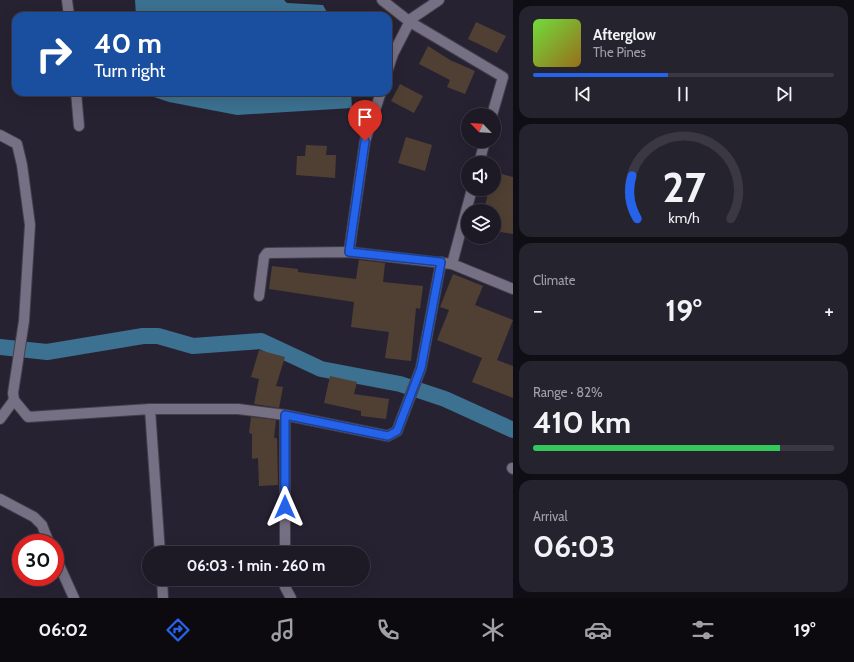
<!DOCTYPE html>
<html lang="en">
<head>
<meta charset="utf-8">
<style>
  :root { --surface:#1d1a26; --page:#25232e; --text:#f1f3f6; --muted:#a0a1a7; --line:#3b3843; --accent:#2563eb }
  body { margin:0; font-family:Cabin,sans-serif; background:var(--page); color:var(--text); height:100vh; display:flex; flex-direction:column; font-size:15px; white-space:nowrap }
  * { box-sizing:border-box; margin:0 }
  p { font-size:13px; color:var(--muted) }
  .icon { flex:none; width:22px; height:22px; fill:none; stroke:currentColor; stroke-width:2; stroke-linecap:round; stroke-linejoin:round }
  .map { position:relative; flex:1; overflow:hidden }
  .drawer { display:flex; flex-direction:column; gap:6px; padding:6px; background:#100e15; width:341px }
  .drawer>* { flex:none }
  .hud { position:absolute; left:12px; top:12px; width:380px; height:84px; border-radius:12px; box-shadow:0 4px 16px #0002,0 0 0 1px var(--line); background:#1a4fa0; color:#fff; overflow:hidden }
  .needle { width:26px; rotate:295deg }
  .fabs { position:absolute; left:461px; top:108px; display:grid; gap:8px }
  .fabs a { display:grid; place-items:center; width:40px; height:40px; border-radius:50%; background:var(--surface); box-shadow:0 4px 16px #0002,0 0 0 1px var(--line); font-size:20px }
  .speed { position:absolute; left:12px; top:534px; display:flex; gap:8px; font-size:20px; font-weight:700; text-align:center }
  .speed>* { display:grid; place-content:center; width:52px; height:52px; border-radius:50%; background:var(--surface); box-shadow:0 4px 16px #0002,0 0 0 1px var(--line); line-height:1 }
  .speed .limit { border:6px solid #d22; background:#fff; color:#111 }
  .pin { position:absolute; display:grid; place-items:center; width:34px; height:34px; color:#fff; margin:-41px -17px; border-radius:50% 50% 50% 0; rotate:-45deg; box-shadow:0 0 4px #0007 }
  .pin .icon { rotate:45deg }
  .me { position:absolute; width:44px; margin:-22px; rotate:0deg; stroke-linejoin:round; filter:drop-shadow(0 0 3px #0008) }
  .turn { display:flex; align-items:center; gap:14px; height:84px; padding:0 16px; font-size:18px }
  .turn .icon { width:52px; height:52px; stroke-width:2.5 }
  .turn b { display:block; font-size:28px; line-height:34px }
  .big { font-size:30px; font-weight:800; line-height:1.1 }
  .drawer .card { flex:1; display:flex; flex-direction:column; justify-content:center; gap:6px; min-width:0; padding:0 14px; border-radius:12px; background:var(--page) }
  .drawer .dial { align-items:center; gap:0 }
  .dial svg { height:104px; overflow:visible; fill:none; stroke:var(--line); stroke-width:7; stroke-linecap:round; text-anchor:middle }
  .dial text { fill:var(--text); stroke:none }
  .song { display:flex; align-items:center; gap:12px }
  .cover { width:48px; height:48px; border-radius:6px; background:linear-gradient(135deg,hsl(100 70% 55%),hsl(40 70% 35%)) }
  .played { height:4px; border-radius:2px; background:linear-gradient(90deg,var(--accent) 45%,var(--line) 45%) }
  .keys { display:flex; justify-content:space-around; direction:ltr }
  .heat { display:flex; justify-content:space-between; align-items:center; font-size:22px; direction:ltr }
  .charge { height:6px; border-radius:3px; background:linear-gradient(90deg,#34c759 82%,var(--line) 0) }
  .trip { position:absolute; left:142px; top:546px; width:228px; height:40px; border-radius:20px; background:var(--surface); box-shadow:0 4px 16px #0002,0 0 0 1px var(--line); font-weight:800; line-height:40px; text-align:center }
  .menu { display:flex; height:64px; justify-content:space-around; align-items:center; background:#0c0a0f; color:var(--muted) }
  .menu .icon { width:28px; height:28px }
  .menu .on { color:var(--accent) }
  .menu b { font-size:18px; color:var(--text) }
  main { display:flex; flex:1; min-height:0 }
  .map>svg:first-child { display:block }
  .water { fill:#3c7191 }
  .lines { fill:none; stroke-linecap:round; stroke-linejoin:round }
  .canal { stroke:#3c7191; stroke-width:16 }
  .building { fill:#504033 }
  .minor-casing { stroke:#433f4c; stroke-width:12 }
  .minor { stroke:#767084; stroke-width:10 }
  .route-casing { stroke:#184099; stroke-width:10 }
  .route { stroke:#2563eb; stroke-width:7 }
</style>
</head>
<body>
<main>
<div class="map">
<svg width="513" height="598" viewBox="0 0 513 598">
  <rect width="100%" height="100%" fill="#272232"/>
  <g class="water">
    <polygon points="135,0 284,0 287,3 323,5 329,16 136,16"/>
    <polygon points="139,92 351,92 352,108 237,115 169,102"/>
  </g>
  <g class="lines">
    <polyline class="canal" points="0,347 47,352 143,336 158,336 193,346 261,341 321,369 400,384 445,399 513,430"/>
  </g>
  <g class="building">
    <polygon points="476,22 506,36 497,53 468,39"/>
    <polygon points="428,46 450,60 475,71 465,94 447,87 450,80 419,64"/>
    <polygon points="400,84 423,96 414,113 391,101"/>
    <polygon points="406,137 432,145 425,171 398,163"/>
    <polygon points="306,145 327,146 326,155 336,155 335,178 296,175 297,156 305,156"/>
    <polygon points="494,172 513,177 513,234 494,231 494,211 484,211 489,189 494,189"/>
    <polygon points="359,260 385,263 383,282 423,286 420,309 416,308 411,361 385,358 389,332 351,327 354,302 269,289 272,266 298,269 298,272 356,279"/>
    <polygon points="453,274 483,286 475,305 513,320 497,360 513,366 513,398 472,382 482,358 437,340 449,310 440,307"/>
    <polygon points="259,350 285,357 276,386 283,387 279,408 254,404 259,379 251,377"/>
    <polygon points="330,376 357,382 354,394 389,399 386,419 361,416 361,411 324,403"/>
    <polygon points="251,417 276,420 274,438 277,438 278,485 259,486 258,458 252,459 252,434 249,433"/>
  </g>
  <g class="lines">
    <g class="minor-casing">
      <g id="minor">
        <polyline points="67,0 69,16"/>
        <polyline points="382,0 410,22 503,77 492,115"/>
        <polyline points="388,69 393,54 411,19 439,0"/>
        <polyline points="76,92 79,126"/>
        <polyline points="0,135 17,144 22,165 30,225 24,321 13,393 14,400 28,417 150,409 160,553"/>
        <polyline points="479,163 485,141"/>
        <polyline points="349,252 365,141 381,92"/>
        <polyline points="452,264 472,189"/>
        <polyline points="259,296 264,257 267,253 349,252 452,264 513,289"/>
        <polyline points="150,409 238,409 285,415 388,436 397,431 421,368 441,262"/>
        <polyline points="285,415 285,553"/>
        <polyline points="0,419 14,400"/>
        <polyline points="512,468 513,469"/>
        <polyline points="0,499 34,517 42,525 49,543"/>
        <polyline points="55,556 74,598"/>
        <polyline points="162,579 163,598"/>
        <polyline points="285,579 285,587 291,598"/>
      </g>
    </g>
    <use href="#minor" class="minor"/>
  </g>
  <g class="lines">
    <g class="route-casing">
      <polyline id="route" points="285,507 285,415 388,436 397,431 421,368 441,262 349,252 365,141"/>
    </g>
    <use href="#route" class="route"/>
  </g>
</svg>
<div class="fabs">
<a><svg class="needle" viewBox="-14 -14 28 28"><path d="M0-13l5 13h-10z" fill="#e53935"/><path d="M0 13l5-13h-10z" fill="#a0a1a7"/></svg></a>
<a><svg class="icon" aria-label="sound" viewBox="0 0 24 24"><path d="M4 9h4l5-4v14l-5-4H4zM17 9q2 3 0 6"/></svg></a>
<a><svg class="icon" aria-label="layers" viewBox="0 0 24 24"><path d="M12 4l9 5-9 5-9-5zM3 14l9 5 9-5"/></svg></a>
</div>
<div class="speed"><div class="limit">30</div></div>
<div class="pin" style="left:365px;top:141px;background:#d93025"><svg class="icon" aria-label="arrive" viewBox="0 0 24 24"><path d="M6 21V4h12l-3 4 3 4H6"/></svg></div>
<svg class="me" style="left:285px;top:507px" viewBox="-20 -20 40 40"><path d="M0-17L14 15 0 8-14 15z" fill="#2563eb" stroke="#fff" stroke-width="4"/></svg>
<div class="trip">06:03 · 1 min · 260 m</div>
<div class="hud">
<div class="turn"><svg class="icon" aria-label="right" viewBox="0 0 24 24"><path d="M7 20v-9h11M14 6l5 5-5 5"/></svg><div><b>40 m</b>Turn right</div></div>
</div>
</div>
<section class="drawer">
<div class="card">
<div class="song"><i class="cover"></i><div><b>Afterglow</b><p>The Pines</p></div></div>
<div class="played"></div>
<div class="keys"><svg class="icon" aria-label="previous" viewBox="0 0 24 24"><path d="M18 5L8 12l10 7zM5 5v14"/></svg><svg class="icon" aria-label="pause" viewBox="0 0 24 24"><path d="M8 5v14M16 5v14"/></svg><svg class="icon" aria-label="next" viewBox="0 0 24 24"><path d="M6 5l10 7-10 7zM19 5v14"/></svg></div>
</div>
<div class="card dial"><svg viewBox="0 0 100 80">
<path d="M14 69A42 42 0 1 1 86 69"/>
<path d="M14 69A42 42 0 0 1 10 36" stroke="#2563eb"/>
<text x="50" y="56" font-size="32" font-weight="700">27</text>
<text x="50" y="72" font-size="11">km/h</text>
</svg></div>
<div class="card"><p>Climate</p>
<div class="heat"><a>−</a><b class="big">19°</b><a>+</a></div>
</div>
<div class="card"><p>Range · 82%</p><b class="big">410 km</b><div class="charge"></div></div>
<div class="card"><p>Arrival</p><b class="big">06:03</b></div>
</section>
</main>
<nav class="menu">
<b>06:02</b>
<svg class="icon on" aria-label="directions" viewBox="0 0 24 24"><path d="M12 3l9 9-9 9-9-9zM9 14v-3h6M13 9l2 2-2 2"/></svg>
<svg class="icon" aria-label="music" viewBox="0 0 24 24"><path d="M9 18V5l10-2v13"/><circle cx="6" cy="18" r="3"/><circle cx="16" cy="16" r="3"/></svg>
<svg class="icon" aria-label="phone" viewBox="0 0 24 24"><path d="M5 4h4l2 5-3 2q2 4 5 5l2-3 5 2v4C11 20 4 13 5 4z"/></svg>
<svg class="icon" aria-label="climate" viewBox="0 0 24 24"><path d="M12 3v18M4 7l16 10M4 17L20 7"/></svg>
<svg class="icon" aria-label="car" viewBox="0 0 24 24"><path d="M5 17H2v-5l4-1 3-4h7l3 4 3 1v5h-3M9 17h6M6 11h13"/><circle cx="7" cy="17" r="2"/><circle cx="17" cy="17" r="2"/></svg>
<svg class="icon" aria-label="filters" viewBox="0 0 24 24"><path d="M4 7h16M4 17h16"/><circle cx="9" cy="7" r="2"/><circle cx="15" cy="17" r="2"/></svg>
<b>19°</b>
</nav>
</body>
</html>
